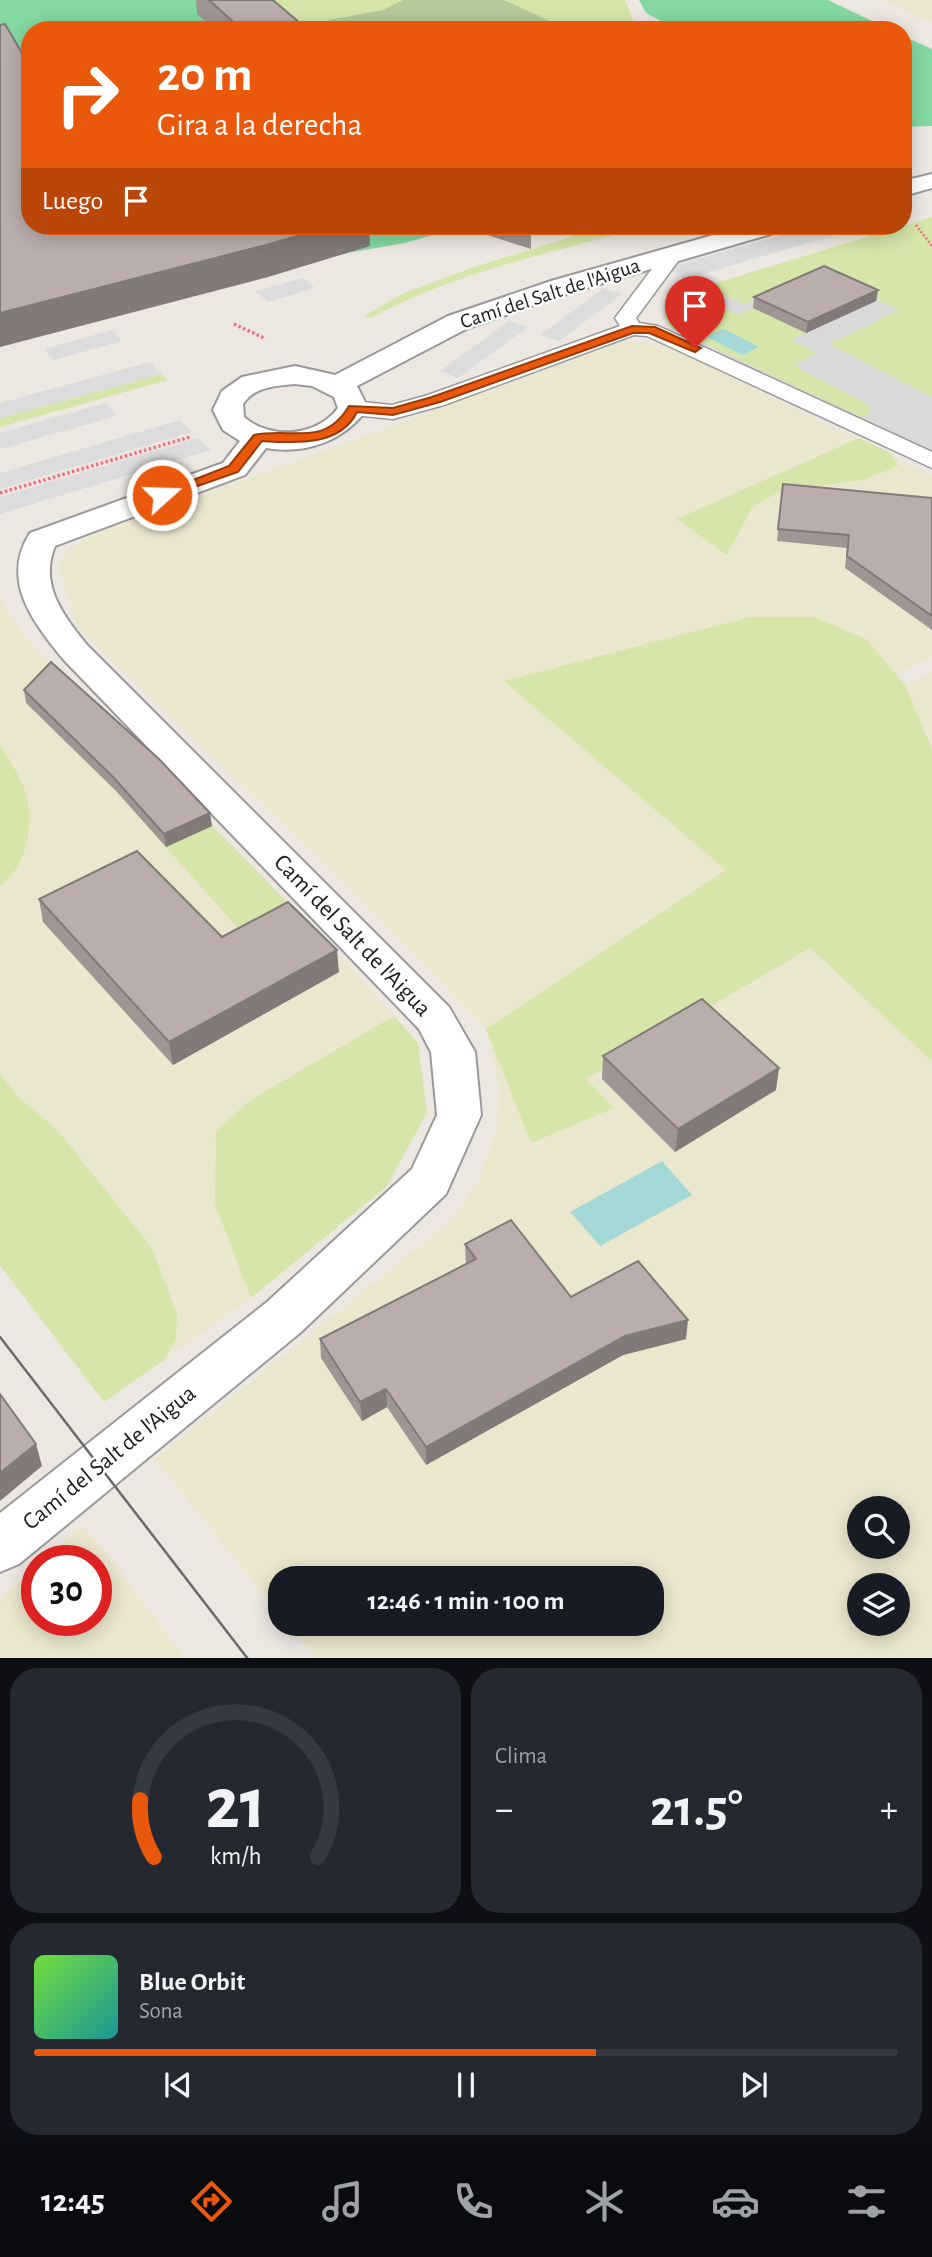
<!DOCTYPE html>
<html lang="es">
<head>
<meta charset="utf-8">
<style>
  :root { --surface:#171b24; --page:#242831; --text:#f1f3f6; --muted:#9ea1a6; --line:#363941; --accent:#ea580c }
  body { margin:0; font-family:"Alegreya Sans",sans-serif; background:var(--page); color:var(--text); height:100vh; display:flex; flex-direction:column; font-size:26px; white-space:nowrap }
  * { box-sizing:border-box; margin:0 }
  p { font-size:23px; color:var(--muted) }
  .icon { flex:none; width:38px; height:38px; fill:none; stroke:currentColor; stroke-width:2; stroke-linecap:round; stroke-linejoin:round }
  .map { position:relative; height:1658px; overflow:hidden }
  .details { display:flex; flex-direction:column; gap:10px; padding:10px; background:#0d0f14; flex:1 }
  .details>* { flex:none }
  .banner { position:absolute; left:21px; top:21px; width:891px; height:214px; border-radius:28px; box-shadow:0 4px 18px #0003; background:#ea580c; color:#fff; overflow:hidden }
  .tools { position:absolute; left:847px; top:1496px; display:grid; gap:14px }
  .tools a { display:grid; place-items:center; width:63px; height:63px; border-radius:50%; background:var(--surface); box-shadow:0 4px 18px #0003; font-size:35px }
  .speed { position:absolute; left:21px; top:1545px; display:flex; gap:14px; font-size:35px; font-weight:700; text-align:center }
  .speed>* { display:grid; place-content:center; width:91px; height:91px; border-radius:50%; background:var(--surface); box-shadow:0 4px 18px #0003; line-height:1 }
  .speed .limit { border:10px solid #d22; background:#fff; color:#111 }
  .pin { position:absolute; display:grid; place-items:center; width:60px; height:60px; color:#fff; margin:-72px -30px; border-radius:50% 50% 50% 0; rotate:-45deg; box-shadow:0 0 7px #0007 }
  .pin .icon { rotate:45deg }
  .me { position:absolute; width:77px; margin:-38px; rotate:70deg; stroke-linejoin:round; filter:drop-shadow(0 0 5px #0008) }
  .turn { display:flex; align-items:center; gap:24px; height:147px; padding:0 21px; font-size:32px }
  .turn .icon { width:91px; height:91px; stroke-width:2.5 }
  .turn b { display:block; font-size:49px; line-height:60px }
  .then { display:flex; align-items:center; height:66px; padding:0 21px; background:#0003; gap:14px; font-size:26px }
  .big { font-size:52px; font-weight:700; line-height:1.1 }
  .details .widget { flex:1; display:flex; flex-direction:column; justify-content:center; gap:10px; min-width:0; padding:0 24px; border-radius:28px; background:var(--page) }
  .details .dial { align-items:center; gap:0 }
  .dial svg { height:182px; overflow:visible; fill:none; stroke:var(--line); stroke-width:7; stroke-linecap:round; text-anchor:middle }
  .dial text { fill:var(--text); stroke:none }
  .song { display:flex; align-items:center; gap:21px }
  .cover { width:84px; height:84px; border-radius:10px; background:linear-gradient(135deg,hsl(100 70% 55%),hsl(180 70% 35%)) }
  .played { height:7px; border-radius:4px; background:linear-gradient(90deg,var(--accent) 65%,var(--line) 65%) }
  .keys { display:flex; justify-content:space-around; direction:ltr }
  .heat { display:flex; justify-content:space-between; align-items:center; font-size:38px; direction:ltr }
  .details .tiles { flex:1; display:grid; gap:10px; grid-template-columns:1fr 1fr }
  .widget:last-child { grid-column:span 2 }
  .trip { position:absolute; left:268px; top:1566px; width:396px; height:70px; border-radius:28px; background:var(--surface); box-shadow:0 4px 18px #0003; font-weight:700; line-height:70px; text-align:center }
  .tabs { display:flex; height:112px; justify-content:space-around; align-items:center; background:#090b0e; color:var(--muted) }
  .tabs .icon { width:49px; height:49px }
  .tabs .selected { color:var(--accent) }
  .tabs b { font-size:32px; color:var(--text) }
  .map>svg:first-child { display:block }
  .residential { fill:#dad9d9 }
  .farmland { fill:#ebe6ce; fill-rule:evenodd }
  .grass { fill:#d6e5aa }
  .forest { fill:#b4ca99 }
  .pitch { fill:#84d9a3 }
  .parking { fill:#dcdcdc }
  .water { fill:#a4d9d8 }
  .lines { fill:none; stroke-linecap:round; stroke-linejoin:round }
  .lane-casing { stroke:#999; stroke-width:3 }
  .street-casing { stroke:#999; stroke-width:4 }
  .path-far1 { stroke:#f26e81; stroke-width:2.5; stroke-dasharray:2 2; stroke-linecap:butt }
  .path { stroke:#f26e81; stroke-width:3.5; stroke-dasharray:2.5 2.5; stroke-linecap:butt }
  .lane { fill:#fff; fill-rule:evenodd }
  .street { fill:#fff; fill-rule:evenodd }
  .tram { stroke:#6a6a6a; stroke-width:2.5 }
  .wall { fill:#9f9694 }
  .shaded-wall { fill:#827a78 }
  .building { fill:#b9aeac; stroke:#827a78; stroke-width:2 }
  .route { fill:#ea580c; stroke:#983908; stroke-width:2 }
  .labels { text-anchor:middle; stroke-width:5; stroke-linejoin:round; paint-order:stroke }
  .far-street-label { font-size:21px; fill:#1c1c1c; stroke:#fff }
  .street-label { font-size:24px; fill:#1c1c1c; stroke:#fff }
</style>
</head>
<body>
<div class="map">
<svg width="932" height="1659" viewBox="0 0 932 1659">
  <rect width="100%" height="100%" fill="#ede7e2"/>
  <polygon class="residential" points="810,255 932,310 932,450 762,373 671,328 663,317 664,307 682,293"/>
  <g class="farmland">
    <polygon points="886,0 932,0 932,22 907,11"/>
    <path d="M637,341L667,347L687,355L932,476V657L897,674L906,685L932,672V752L752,892L932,1061V1658H315L288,1624H651V1578H280V1615L155,1459L453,1219L479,1179L497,1129L499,1086L486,1029L332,871L78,628L58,567L69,549L95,534L617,344ZM859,1508H898V1547H859ZM859,1586H898V1624H859Z"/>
    <polygon points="0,597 18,627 72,691 161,772 346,962 418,1043 427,1113 386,1187 251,1298 104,1402 0,1265"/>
    <polygon points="83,1525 99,1544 185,1658 0,1658 0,1599 37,1566 37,1620 96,1620 96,1561 43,1561"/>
  </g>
  <g class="grass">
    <polygon points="267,0 625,0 633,20 652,30 300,30"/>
    <polygon points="932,217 932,397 829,344 899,310 820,273 744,304 706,286"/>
    <path d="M558,226H647C555,252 455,272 371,318L364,316L402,294L471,268L586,232Z"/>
    <path d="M688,291L738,315L753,308L806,333L792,340L817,353L794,366L864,402L872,411L863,418L671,328C657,309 667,298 688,291Z"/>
    <polygon points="162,374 168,380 0,427 0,418"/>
    <polygon points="859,438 891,453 898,466 863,480 781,491 753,506 727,555 677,519"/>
    <polygon points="750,617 815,617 867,640 905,685 932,749 932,1061 810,948 586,1079 614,1108 531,1143 486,1029 726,870 504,681"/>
    <path d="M0,744C8,760 23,780 27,797C34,829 26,867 0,886Z"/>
    <polygon points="212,826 294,909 243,934 166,847"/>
    <polygon points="394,1016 418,1043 427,1113 386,1187 251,1298 215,1204 216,1132 249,1101"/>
    <polygon points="0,1073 17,1096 57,1130 152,1248 177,1314 176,1339 164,1360 104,1402 0,1265"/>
  </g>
  <polygon class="forest" points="403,0 504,0 569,30 335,30 329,20 383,10"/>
  <g class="pitch">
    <polygon points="0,0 267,0 300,30 30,30 30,226 465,226 405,243 347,253 0,347"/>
    <polygon points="639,0 828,0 891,30 678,30 646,13"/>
    <polygon points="903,36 932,49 932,126 903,127"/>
  </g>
  <g class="parking">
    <polygon points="815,226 868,226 684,279 667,268"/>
    <polygon points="303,278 315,288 268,302 255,291"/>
    <polygon points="604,288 622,294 559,341 540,335"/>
    <polygon points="509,321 528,327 458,378 440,371"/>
    <polygon points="112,330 122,341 54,360 44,349"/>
    <polygon points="150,362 162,374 0,418 0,403"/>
    <polygon points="106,403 117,416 0,449 0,433"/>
    <polygon points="180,420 192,432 0,489 0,473"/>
    <polygon points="198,438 211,450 0,514 0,497"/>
  </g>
  <g class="water">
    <polygon points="724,329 759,347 742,355 707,337"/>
    <polygon points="662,1161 692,1195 600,1246 570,1212"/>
  </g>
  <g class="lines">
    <g class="lane-casing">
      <polygon id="lane" points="674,247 684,253 636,318 639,323 658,326 932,452 932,468 647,336 634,335 444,405 393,419 353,415 342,408 353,401 392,405 428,395 620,326 615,318 667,249"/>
    </g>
    <g class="street-casing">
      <g id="street">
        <polygon points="932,174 932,188 903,196 903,181"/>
        <path d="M745,226H785L781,231L569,293L468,328L357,386L368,408C344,441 306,455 266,448L245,475L55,546C39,585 63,615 87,645L449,1007L475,1052L481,1115L446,1194L301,1332L19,1564L0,1572V1513L267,1302L412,1169L437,1115L431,1052L419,1029L63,659C33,622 0,580 30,533L223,463L240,441L223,430L213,410L222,391L242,377L295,366L335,375L448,316L551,281ZM295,384L312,386L334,397L338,408C317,437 270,440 244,417L243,404C255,386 276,386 295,384Z"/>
      </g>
    </g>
    <polyline class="path-far1" points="916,225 932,246"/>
    <g class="path">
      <polyline points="234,324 264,338"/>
      <polyline points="0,493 190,437"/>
    </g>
    <use href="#lane" class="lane"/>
    <use href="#street" class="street"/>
    <polyline class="tram" points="0,1337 248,1659"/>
  </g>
  <g class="wall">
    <polygon points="196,0 273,0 308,30 214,30 197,14"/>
    <polygon points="459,226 531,226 531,249"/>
    <polygon points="878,290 876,301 806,333 753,308 754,297"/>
    <polygon points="783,484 932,498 932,630 845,568 847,548 777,541"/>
    <polygon points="24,690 212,826 166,847 116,791 26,703"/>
    <polygon points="39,899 222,937 339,972 173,1065 43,922"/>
    <polygon points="603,1056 776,1090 675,1152 602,1079"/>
    <polygon points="465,1244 571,1297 686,1339 623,1355 426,1465 387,1407 362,1421 321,1358 320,1339 466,1264"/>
  </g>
  <g class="shaded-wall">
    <polygon points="332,226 369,226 370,246 268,277 0,347 0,313"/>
    <polygon points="878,290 876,301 806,333 808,322"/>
    <polygon points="210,813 212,826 166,847 164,834"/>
    <polygon points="337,950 339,972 173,1065 169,1042"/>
    <polygon points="779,1068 776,1090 675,1152 678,1129"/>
    <polygon points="688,1320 686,1339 623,1355 426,1465 426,1447 625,1336"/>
    <polygon points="386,1389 387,1407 362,1421 360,1402"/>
    <polygon points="36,1444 42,1466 0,1501 0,1473"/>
  </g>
  <g class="building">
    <polygon points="209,0 273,0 308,30 242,30"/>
    <polygon points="5,24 30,67 30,226 332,226 266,245 0,313 0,25"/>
    <polygon points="824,266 878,290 808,322 754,297"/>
    <polygon points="783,484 932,498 932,616 847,556 849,535 778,529"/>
    <polygon points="51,662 159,759 210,813 164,834 114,778 24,690"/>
    <polygon points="137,851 222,937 288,902 337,950 169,1042 39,899"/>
    <polygon points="702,999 779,1068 678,1129 603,1056"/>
    <polygon points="511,1220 571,1297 638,1261 688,1320 625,1336 426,1447 386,1389 360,1402 320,1339 476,1259 465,1244"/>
    <polygon points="0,1394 36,1444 0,1473"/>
  </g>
  <path class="route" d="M632,326L655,327L701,348L695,352L649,333H633L440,402L393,415L357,412C340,447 294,443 262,441L238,472L166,497L155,495L229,466L254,435C292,427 324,448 349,406L393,408L432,397Z"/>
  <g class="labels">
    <g class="far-street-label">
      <text transform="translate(550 293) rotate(-18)" y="7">Camí del Salt de l'Aigua</text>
    </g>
    <g class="street-label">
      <text transform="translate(353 935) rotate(46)" y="8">Camí del Salt de l'Aigua</text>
      <text transform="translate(109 1457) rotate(-39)" y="8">Camí del Salt de l'Aigua</text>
    </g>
  </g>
</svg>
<div class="tools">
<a><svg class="icon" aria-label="search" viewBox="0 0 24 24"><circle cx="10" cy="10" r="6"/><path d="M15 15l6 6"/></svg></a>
<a><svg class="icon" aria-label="layers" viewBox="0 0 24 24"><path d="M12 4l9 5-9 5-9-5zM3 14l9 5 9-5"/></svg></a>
</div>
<div class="speed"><div class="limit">30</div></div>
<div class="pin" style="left:695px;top:348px;background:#d93025"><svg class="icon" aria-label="arrive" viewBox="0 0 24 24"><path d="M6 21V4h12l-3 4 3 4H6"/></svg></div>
<svg class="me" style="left:162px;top:495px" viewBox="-20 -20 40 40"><circle r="17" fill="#ea580c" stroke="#fff" stroke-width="3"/><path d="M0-11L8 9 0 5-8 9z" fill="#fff"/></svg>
<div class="trip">12:46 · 1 min · 100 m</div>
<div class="banner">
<div class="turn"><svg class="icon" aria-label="right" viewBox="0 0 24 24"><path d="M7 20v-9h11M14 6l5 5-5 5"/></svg><div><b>20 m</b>Gira a la derecha</div></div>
<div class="then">Luego<svg class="icon" aria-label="arrive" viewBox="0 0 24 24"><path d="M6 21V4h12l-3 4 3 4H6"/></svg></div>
</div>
</div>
<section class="details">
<div class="tiles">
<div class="widget dial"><svg viewBox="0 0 100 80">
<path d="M14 69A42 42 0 1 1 86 69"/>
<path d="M14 69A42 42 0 0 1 8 44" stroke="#ea580c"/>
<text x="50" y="56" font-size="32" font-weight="700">21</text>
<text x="50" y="72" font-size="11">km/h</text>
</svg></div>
<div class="widget"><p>Clima</p>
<div class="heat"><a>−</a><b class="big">21.5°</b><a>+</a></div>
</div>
<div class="widget">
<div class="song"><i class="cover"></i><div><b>Blue Orbit</b><p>Sona</p></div></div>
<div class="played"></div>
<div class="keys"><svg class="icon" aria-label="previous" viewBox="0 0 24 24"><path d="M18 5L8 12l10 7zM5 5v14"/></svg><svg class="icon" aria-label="pause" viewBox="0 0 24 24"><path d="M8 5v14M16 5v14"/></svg><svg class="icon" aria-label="next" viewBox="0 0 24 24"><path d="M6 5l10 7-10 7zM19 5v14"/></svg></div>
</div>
</div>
</section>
<nav class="tabs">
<b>12:45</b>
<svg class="icon selected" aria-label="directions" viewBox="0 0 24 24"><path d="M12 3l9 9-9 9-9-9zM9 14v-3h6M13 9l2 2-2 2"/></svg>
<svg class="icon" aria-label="music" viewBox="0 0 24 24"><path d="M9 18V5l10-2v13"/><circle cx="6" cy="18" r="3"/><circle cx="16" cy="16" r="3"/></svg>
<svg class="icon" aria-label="phone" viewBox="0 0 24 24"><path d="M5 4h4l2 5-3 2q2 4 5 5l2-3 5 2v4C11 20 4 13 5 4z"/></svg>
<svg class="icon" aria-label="climate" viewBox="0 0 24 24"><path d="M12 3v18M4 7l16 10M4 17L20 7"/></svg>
<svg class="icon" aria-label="car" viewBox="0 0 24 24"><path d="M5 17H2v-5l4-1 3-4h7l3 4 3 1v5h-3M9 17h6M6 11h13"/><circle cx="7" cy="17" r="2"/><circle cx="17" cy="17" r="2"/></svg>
<svg class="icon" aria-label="filters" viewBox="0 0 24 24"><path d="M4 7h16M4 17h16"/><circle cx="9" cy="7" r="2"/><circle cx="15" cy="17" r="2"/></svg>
</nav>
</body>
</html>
